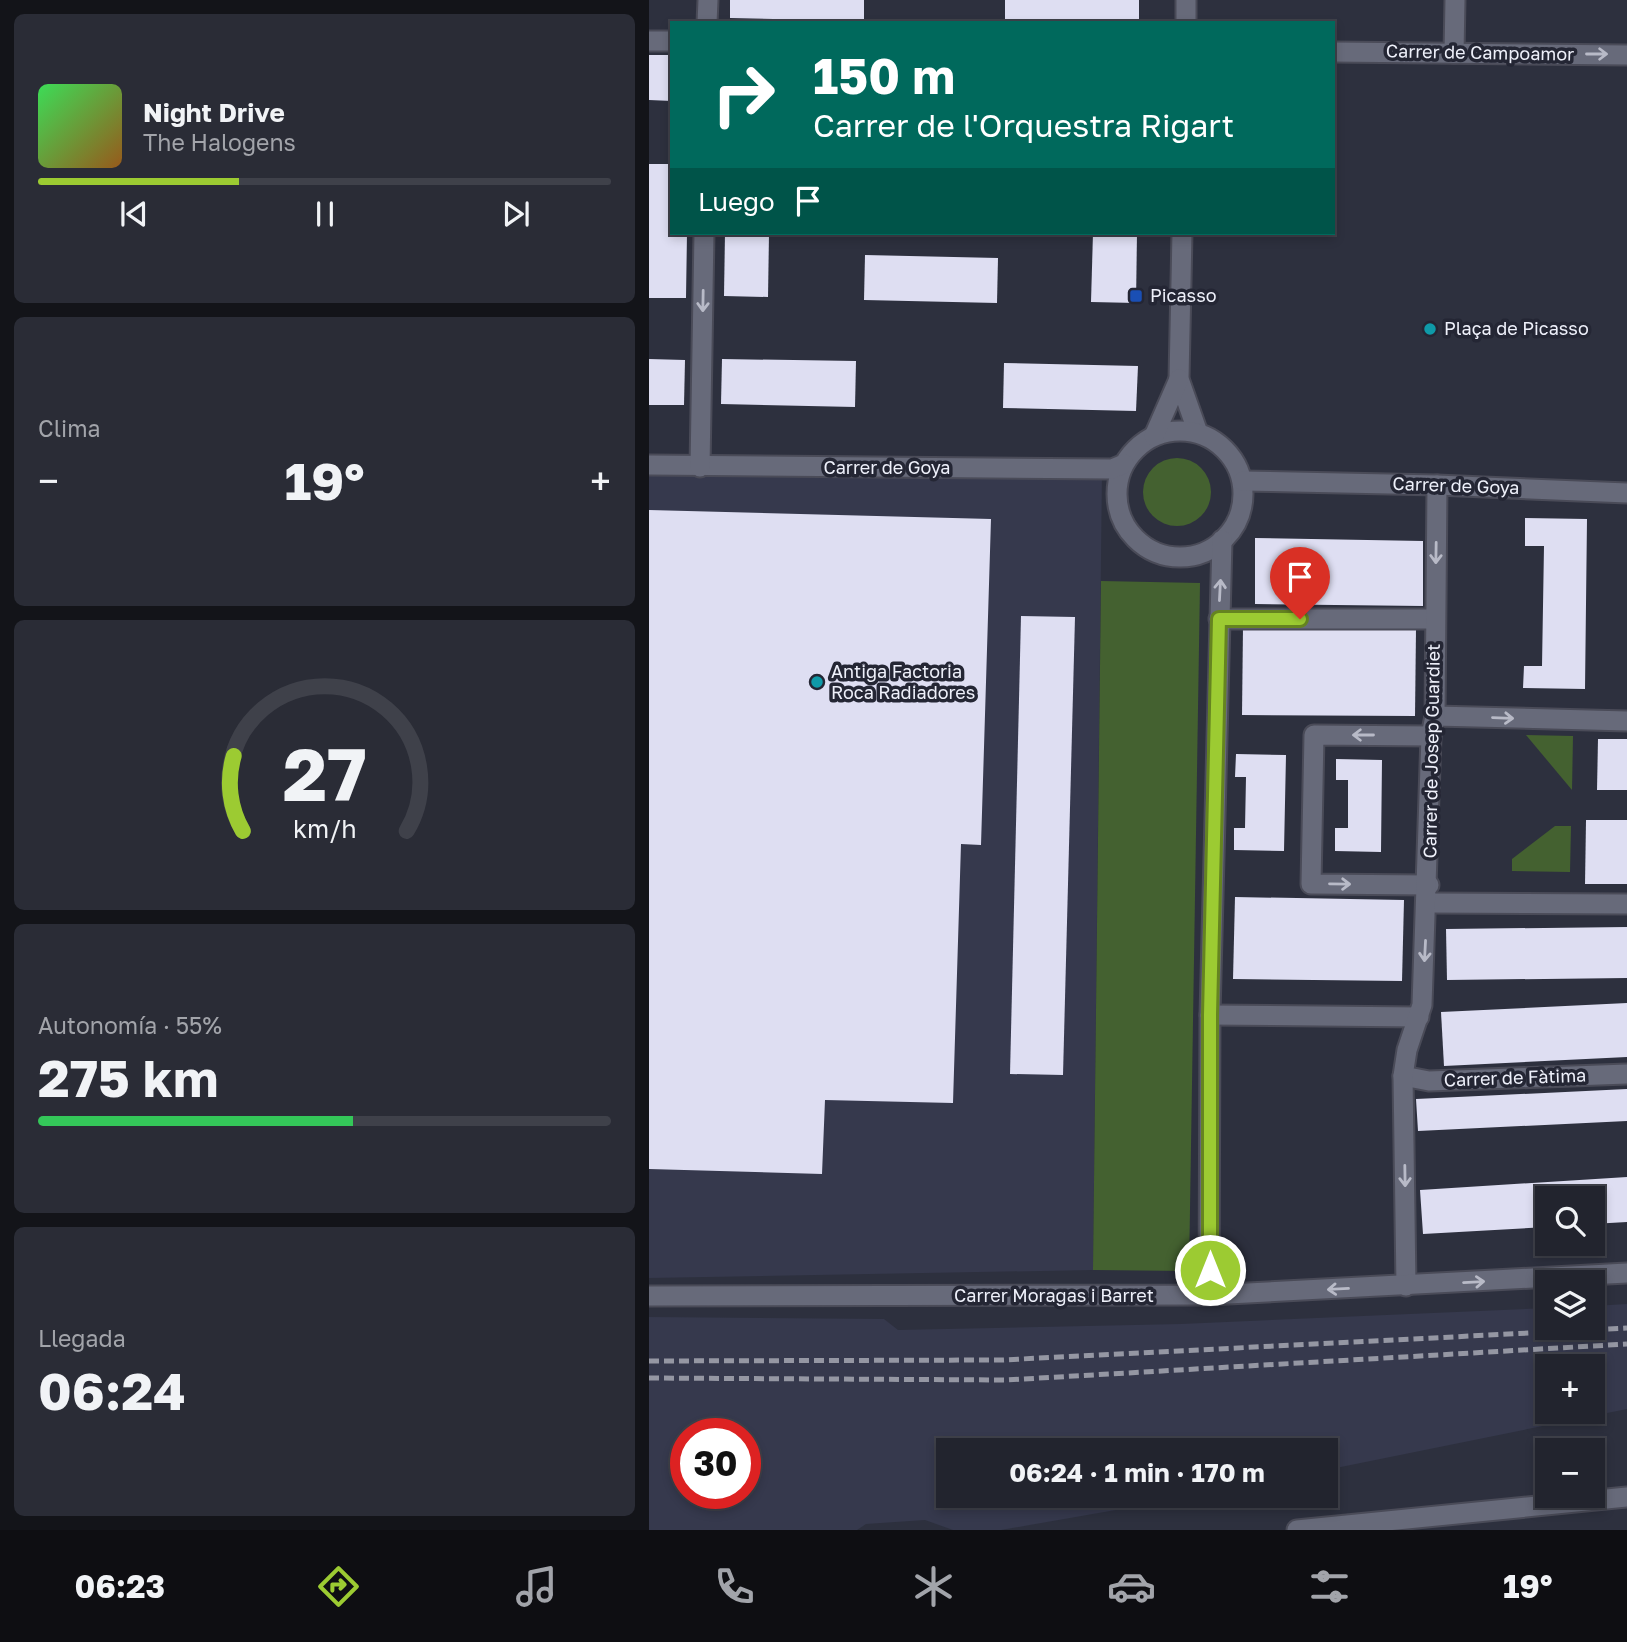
<!DOCTYPE html>
<html lang="es">
<head>
<meta charset="utf-8">
<style>
  :root { --surface:#22242e; --page:#2a2c36; --text:#f1f3f6; --muted:#a2a4aa; --line:#3f414a; --accent:#9ccb32 }
  body { margin:0; font-family:"Golos Text",sans-serif; background:var(--page); color:var(--text); height:100vh; display:flex; flex-direction:column; font-size:26px; white-space:nowrap }
  * { box-sizing:border-box; margin:0 }
  p { font-size:23px; color:var(--muted) }
  .icon { flex:none; width:38px; height:38px; fill:none; stroke:currentColor; stroke-width:2; stroke-linecap:round; stroke-linejoin:round }
  .map { position:relative; flex:1; overflow:hidden }
  .side { display:flex; flex-direction:column; gap:14px; padding:14px; background:#131419; width:649px }
  .side>* { flex:none }
  .hud { position:absolute; left:21px; top:21px; width:665px; height:214px; border-radius:0px; box-shadow:0 4px 10px #0003,0 0 0 2px var(--line); background:#00695c; color:#fff; overflow:hidden }
  .buttons { position:absolute; left:886px; top:1186px; display:grid; gap:14px }
  .buttons a { display:grid; place-items:center; width:70px; height:70px; border-radius:0px; background:var(--surface); box-shadow:0 4px 10px #0003,0 0 0 2px var(--line); font-size:35px }
  .speed { position:absolute; left:21px; top:1418px; display:flex; gap:14px; font-size:35px; font-weight:700; text-align:center }
  .speed>* { display:grid; place-content:center; width:91px; height:91px; border-radius:50%; background:var(--surface); box-shadow:0 4px 10px #0003,0 0 0 2px var(--line); line-height:1 }
  .speed .limit { border:10px solid #d22; background:#fff; color:#111 }
  .pin { position:absolute; display:grid; place-items:center; width:60px; height:60px; color:#fff; margin:-72px -30px; border-radius:50% 50% 50% 0; rotate:-45deg; box-shadow:0 0 7px #0007 }
  .pin .icon { rotate:45deg }
  .me { position:absolute; width:77px; margin:-38px; rotate:0deg; stroke-linejoin:round; filter:drop-shadow(0 0 5px #0008) }
  .turn { display:flex; align-items:center; gap:24px; height:147px; padding:0 28px; font-size:32px }
  .turn .icon { width:91px; height:91px; stroke-width:2.5 }
  .turn b { display:block; font-size:49px; line-height:60px }
  .then { display:flex; align-items:center; height:66px; padding:0 28px; background:#0003; gap:14px; font-size:26px }
  .big { font-size:52px; font-weight:700; line-height:1.1 }
  .side .card { flex:1; display:flex; flex-direction:column; justify-content:center; gap:10px; min-width:0; padding:0 24px; border-radius:10px; background:var(--page) }
  .side .dial { align-items:center; gap:0 }
  .dial svg { height:182px; overflow:visible; fill:none; stroke:var(--line); stroke-width:7; stroke-linecap:round; text-anchor:middle }
  .dial text { fill:var(--text); stroke:none }
  .song { display:flex; align-items:center; gap:21px }
  .cover { width:84px; height:84px; border-radius:10px; background:linear-gradient(135deg,hsl(130 70% 55%),hsl(30 70% 35%)) }
  .played { height:7px; border-radius:4px; background:linear-gradient(90deg,var(--accent) 35%,var(--line) 35%) }
  .keys { display:flex; justify-content:space-around; direction:ltr }
  .heat { display:flex; justify-content:space-between; align-items:center; font-size:38px; direction:ltr }
  .charge { height:10px; border-radius:5px; background:linear-gradient(90deg,#34c759 55%,var(--line) 0) }
  .trip { position:absolute; left:287px; top:1438px; width:402px; height:70px; border-radius:0px; background:var(--surface); box-shadow:0 4px 10px #0003,0 0 0 2px var(--line); font-weight:700; line-height:70px; text-align:center }
  .tabs { display:flex; height:112px; justify-content:space-around; align-items:center; background:#0e0e12; color:var(--muted) }
  .tabs .icon { width:49px; height:49px }
  .tabs .active { color:var(--accent) }
  .tabs b { font-size:32px; color:var(--text) }
  main { display:flex; flex:1; min-height:0 }
  .map>svg:first-child { display:block }
  .built { fill:#36394d; fill-rule:evenodd }
  .green { fill:#446130 }
  .building { fill:#dedef2 }
  .lines { fill:none; stroke-linecap:round; stroke-linejoin:round }
  .minor-casing { stroke:#4a4b58; stroke-width:23 }
  .tertiary-casing { stroke:#4a4b58; stroke-width:23 }
  .minor { stroke:#676a7a; stroke-width:19 }
  .tertiary { stroke:#676a7a; stroke-width:19 }
  .rail { stroke:#9597a3; stroke-width:5; stroke-dasharray:10 5; stroke-linecap:butt }
  .oneway { stroke:#b8bac7 }
  .route-casing { stroke:#658420; stroke-width:18 }
  .route { stroke:#9ccb32; stroke-width:12 }
  .transit-dot { fill:#1a4fb4; stroke:#242634; stroke-width:2.5 }
  .culture-dot { fill:#0f9aa8; stroke:#242634; stroke-width:2.5 }
  .labels { text-anchor:middle; stroke-width:7; stroke-linejoin:round; paint-order:stroke }
  .street-label { font-size:18px; fill:#eef0fa; stroke:#242634 }
  .poi-label { font-size:18px; fill:#eef0fa; stroke:#242634; text-anchor:start }
</style>
</head>
<body>
<main>
<section class="side">
<div class="card">
<div class="song"><i class="cover"></i><div><b>Night Drive</b><p>The Halogens</p></div></div>
<div class="played"></div>
<div class="keys"><svg class="icon" aria-label="previous" viewBox="0 0 24 24"><path d="M18 5L8 12l10 7zM5 5v14"/></svg><svg class="icon" aria-label="pause" viewBox="0 0 24 24"><path d="M8 5v14M16 5v14"/></svg><svg class="icon" aria-label="next" viewBox="0 0 24 24"><path d="M6 5l10 7-10 7zM19 5v14"/></svg></div>
</div>
<div class="card"><p>Clima</p>
<div class="heat"><a>−</a><b class="big">19°</b><a>+</a></div>
</div>
<div class="card dial"><svg viewBox="0 0 100 80">
<path d="M14 69A42 42 0 1 1 86 69"/>
<path d="M14 69A42 42 0 0 1 10 36" stroke="#9ccb32"/>
<text x="50" y="56" font-size="32" font-weight="700">27</text>
<text x="50" y="72" font-size="11">km/h</text>
</svg></div>
<div class="card"><p>Autonomía · 55%</p><b class="big">275 km</b><div class="charge"></div></div>
<div class="card"><p>Llegada</p><b class="big">06:24</b></div>
</section>
<div class="map">
<svg width="978" height="1530" viewBox="0 0 978 1530">
  <rect width="100%" height="100%" fill="#2d303e"/>
  <g class="built">
    <polygon points="0,465 453,469 444,1270 0,1278"/>
    <path d="M978,1304V1409L677,1470V1451H299V1496H547L352,1530H304L276,1520L217,1524L208,1530H0V1317L235,1319L249,1330L532,1324L898,1308V1328H943V1306ZM898,1367H943V1412H898ZM37,1433H96V1493H37Z"/>
  </g>
  <g class="green">
    <circle cx="528" cy="492" r="34"/>
    <polygon points="452,581 551,583 540,1271 444,1270"/>
    <polygon points="877,735 924,736 923,790"/>
    <polygon points="906,826 922,826 921,872 863,871 863,859"/>
  </g>
  <g class="building">
    <polygon points="81,0 215,0 215,21 81,18"/>
    <rect x="356" y="0" width="134" height="23"/>
    <polygon points="0,55 23,55 23,101 0,100"/>
    <polygon points="0,164 23,164 23,233 38,233 37,298 0,298"/>
    <polygon points="76,233 120,233 119,297 75,296"/>
    <polygon points="444,233 488,233 487,303 442,302"/>
    <polygon points="216,255 349,258 348,303 215,300"/>
    <polygon points="0,359 36,360 35,405 0,405"/>
    <polygon points="73,359 207,361 206,407 72,404"/>
    <polygon points="355,363 489,366 487,411 354,408"/>
    <polygon points="0,510 342,519 332,845 312,844 304,1103 176,1100 173,1174 0,1169"/>
    <polygon points="876,518 938,519 936,689 874,688 875,666 893,666 895,546 876,546"/>
    <polygon points="606,538 774,541 774,606 606,604"/>
    <polygon points="372,616 426,617 414,1075 361,1074"/>
    <polygon points="594,627 767,629 766,716 593,715"/>
    <polygon points="949,739 978,739 978,790 948,790"/>
    <polygon points="587,754 637,755 635,851 585,850 585,828 596,828 597,777 586,777"/>
    <polygon points="687,759 733,760 732,852 686,851 686,828 699,828 699,780 687,780"/>
    <polygon points="937,820 978,820 978,884 936,884"/>
    <polygon points="586,897 755,900 753,981 584,979"/>
    <polygon points="978,927 978,978 798,980 797,929"/>
    <polygon points="978,1003 978,1057 795,1066 792,1012"/>
    <polygon points="978,1089 978,1121 769,1131 767,1099"/>
    <polygon points="978,1177 978,1222 943,1224 943,1199 898,1199 898,1227 774,1234 771,1190"/>
  </g>
  <g class="lines">
    <g class="minor-casing">
      <g id="minor">
        <polyline points="58,23 59,0"/>
        <polyline points="537,23 537,0"/>
        <polyline points="0,41 23,41"/>
        <polyline points="684,52 978,55"/>
        <polyline points="805,53 806,0"/>
        <polyline points="533,233 530,379 549,433"/>
        <circle cx="531" cy="494" r="63"/>
        <polyline points="505,436 530,379"/>
        <polyline points="0,465 463,469 475,464"/>
        <polyline points="51,467 55,233"/>
        <polyline points="594,481 788,485 978,493"/>
        <polyline points="570,619 786,619"/>
        <polyline points="786,716 978,721"/>
        <polyline points="780,885 662,884 665,735 782,736"/>
        <polyline points="779,903 978,904"/>
        <polyline points="561,1015 770,1017"/>
        <polyline points="754,1076 780,1081 978,1074"/>
        <polyline points="757,1286 754,1076 758,1050 773,1005 782,736 786,716 788,485"/>
        <polyline points="560,1295 561,1015 573,540"/>
        <polyline points="0,1296 560,1295 978,1273"/>
      </g>
    </g>
    <g class="tertiary-casing">
      <polyline id="tertiary" points="648,1530 978,1497"/>
    </g>
    <use href="#minor" class="minor"/>
    <use href="#tertiary" class="tertiary"/>
    <g class="rail">
      <polyline points="0,1361 353,1360 978,1328"/>
      <polyline points="0,1378 357,1380 978,1344"/>
    </g>
  </g>
  <defs><path id="oneway-shaft" d="M-6 0H5M1.5-3L5.5 0L1.5 3" fill="none" stroke-width="1.6" stroke-linecap="round" stroke-linejoin="round" transform="scale(1.75)"/></defs>
  <g class="oneway">
    <use href="#oneway-shaft" transform="translate(948 54)"/>
    <use href="#oneway-shaft" transform="translate(54 301) rotate(91)"/>
    <use href="#oneway-shaft" transform="translate(787 553) rotate(91)"/>
    <use href="#oneway-shaft" transform="translate(571 590) rotate(-87)"/>
    <use href="#oneway-shaft" transform="translate(854 718) rotate(2)"/>
    <use href="#oneway-shaft" transform="translate(714 735) rotate(-180)"/>
    <use href="#oneway-shaft" transform="translate(691 884) rotate(1)"/>
    <use href="#oneway-shaft" transform="translate(776 951) rotate(93)"/>
    <use href="#oneway-shaft" transform="translate(756 1176) rotate(89)"/>
    <use href="#oneway-shaft" transform="translate(825 1282) rotate(-3)"/>
    <use href="#oneway-shaft" transform="translate(689 1289) rotate(177)"/>
  </g>
  <g class="lines">
    <g class="route-casing">
      <polyline id="route" points="561,1270 561,1015 570,619 651,619"/>
    </g>
    <use href="#route" class="route"/>
  </g>
  <rect class="transit-dot" x="480" y="289" width="14" height="14" rx="3.5"/>
  <g class="culture-dot">
    <circle cx="781" cy="329" r="7"/>
    <circle cx="168" cy="682" r="7"/>
  </g>
  <g class="labels">
    <g class="street-label">
      <text transform="translate(831 53) rotate(1)" y="6">Carrer de Campoamor</text>
      <text x="238" y="474">Carrer de Goya</text>
      <text transform="translate(807 486) rotate(2)" y="6">Carrer de Goya</text>
      <text transform="translate(783 751) rotate(-89)" y="6">Carrer de Josep Guardiet</text>
      <text transform="translate(866 1078) rotate(-2)" y="6">Carrer de Fàtima</text>
      <text x="405" y="1302">Carrer Moragas i Barret</text>
    </g>
    <g class="poi-label">
      <text x="501" y="302">Picasso</text>
      <text x="795" y="335">Plaça de Picasso</text>
      <text x="182" y="678">Antiga Factoria<tspan x="182" dy="21">Roca Radiadores</tspan></text>
    </g>
  </g>
</svg>
<div class="buttons">
<a><svg class="icon" aria-label="search" viewBox="0 0 24 24"><circle cx="10" cy="10" r="6"/><path d="M15 15l6 6"/></svg></a>
<a><svg class="icon" aria-label="layers" viewBox="0 0 24 24"><path d="M12 4l9 5-9 5-9-5zM3 14l9 5 9-5"/></svg></a>
<a>+</a>
<a>−</a>
</div>
<div class="speed"><div class="limit">30</div></div>
<div class="pin" style="left:651px;top:619px;background:#d93025"><svg class="icon" aria-label="arrive" viewBox="0 0 24 24"><path d="M6 21V4h12l-3 4 3 4H6"/></svg></div>
<svg class="me" style="left:561px;top:1270px" viewBox="-20 -20 40 40"><circle r="17" fill="#9ccb32" stroke="#fff" stroke-width="3"/><path d="M0-11L8 9 0 5-8 9z" fill="#fff"/></svg>
<div class="trip">06:24 · 1 min · 170 m</div>
<div class="hud">
<div class="turn"><svg class="icon" aria-label="right" viewBox="0 0 24 24"><path d="M7 20v-9h11M14 6l5 5-5 5"/></svg><div><b>150 m</b>Carrer de l'Orquestra Rigart</div></div>
<div class="then">Luego<svg class="icon" aria-label="arrive" viewBox="0 0 24 24"><path d="M6 21V4h12l-3 4 3 4H6"/></svg></div>
</div>
</div>
</main>
<nav class="tabs">
<b>06:23</b>
<svg class="icon active" aria-label="directions" viewBox="0 0 24 24"><path d="M12 3l9 9-9 9-9-9zM9 14v-3h6M13 9l2 2-2 2"/></svg>
<svg class="icon" aria-label="music" viewBox="0 0 24 24"><path d="M9 18V5l10-2v13"/><circle cx="6" cy="18" r="3"/><circle cx="16" cy="16" r="3"/></svg>
<svg class="icon" aria-label="phone" viewBox="0 0 24 24"><path d="M5 4h4l2 5-3 2q2 4 5 5l2-3 5 2v4C11 20 4 13 5 4z"/></svg>
<svg class="icon" aria-label="climate" viewBox="0 0 24 24"><path d="M12 3v18M4 7l16 10M4 17L20 7"/></svg>
<svg class="icon" aria-label="car" viewBox="0 0 24 24"><path d="M5 17H2v-5l4-1 3-4h7l3 4 3 1v5h-3M9 17h6M6 11h13"/><circle cx="7" cy="17" r="2"/><circle cx="17" cy="17" r="2"/></svg>
<svg class="icon" aria-label="filters" viewBox="0 0 24 24"><path d="M4 7h16M4 17h16"/><circle cx="9" cy="7" r="2"/><circle cx="15" cy="17" r="2"/></svg>
<b>19°</b>
</nav>
</body>
</html>
